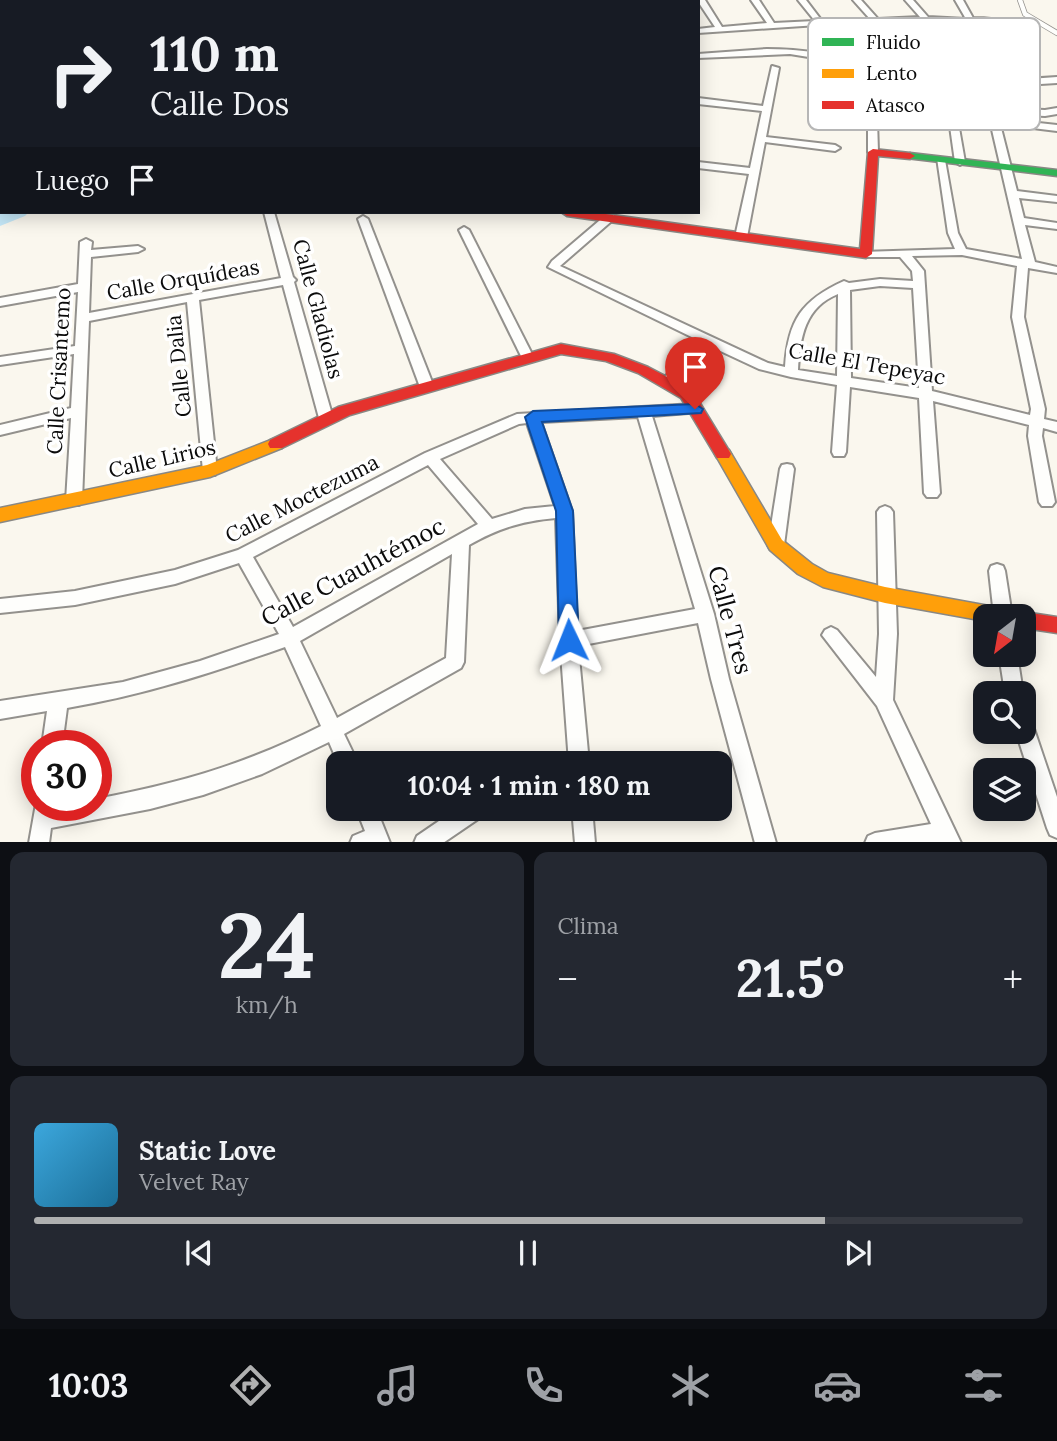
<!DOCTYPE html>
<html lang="es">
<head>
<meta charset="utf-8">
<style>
  :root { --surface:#171b24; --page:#242831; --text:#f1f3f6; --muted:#9ea1a6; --line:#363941; --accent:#afb0b0 }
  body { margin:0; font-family:Lora,serif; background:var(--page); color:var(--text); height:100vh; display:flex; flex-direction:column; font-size:26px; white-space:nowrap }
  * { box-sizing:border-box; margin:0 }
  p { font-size:23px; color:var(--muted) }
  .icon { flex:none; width:38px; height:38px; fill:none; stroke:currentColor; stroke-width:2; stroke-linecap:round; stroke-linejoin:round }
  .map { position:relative; height:842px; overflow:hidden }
  .panel { display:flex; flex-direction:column; gap:10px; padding:10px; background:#0d0f14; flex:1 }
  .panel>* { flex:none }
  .banner { position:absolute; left:0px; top:0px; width:700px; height:214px; box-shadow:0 4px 18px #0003; background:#171b24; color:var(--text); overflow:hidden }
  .needle { width:46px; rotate:211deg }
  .tools { position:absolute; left:973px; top:604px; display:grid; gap:14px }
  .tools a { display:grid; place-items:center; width:63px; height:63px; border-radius:14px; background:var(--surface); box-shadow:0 4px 18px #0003; font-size:35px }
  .speed { position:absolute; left:21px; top:730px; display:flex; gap:14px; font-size:35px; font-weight:700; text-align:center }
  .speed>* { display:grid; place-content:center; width:91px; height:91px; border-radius:50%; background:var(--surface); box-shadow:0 4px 18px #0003; line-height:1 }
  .speed .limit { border:10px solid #d22; background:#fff; color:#111 }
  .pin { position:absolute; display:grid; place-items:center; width:60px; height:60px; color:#fff; margin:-72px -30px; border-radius:50% 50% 50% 0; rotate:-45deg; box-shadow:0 0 7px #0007 }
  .pin .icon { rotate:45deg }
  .me { position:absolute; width:77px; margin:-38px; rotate:358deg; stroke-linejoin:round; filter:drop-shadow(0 0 5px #0008) }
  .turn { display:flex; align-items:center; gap:24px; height:147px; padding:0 35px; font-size:32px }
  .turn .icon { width:91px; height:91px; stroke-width:2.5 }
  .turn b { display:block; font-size:49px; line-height:60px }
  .then { display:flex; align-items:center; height:66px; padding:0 35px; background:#0003; gap:14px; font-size:26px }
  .big { font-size:52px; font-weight:700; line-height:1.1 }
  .panel .card { flex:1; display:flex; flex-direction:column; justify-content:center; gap:10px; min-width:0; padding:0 24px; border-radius:14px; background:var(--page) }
  .panel .dial { align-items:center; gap:0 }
  .dial b { font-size:91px; line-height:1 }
  .song { display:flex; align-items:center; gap:21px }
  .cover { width:84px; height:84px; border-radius:10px; background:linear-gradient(135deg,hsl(200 70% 55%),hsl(200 70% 35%)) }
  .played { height:7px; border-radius:4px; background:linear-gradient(90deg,var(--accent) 80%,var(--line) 80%) }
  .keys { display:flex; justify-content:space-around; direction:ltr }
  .heat { display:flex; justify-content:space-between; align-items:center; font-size:38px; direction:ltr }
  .panel .tiles { flex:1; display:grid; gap:10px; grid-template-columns:1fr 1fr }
  .card:last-child { grid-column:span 2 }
  .trip { position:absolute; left:326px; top:751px; width:406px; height:70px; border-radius:14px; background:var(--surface); box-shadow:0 4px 18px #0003; font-weight:700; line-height:70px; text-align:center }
  .menu { display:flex; height:112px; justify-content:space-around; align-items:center; background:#090b0e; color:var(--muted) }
  .menu .icon { width:49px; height:49px }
  .menu .selected { color:var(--accent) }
  .menu b { font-size:32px; color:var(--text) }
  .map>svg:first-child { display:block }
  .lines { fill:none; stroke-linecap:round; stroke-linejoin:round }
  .river { fill:#c3e6f6; fill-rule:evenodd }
  .lane-casing { stroke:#93918d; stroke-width:6 }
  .street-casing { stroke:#93918d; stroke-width:4 }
  .fast-casing { stroke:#898884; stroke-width:3 }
  .slow-casing { stroke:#898884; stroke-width:3 }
  .jam-casing { stroke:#898884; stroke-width:3 }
  .lane { stroke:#fefefc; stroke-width:4.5 }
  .street { fill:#fefefc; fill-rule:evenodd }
  .fast { fill:#30b455; fill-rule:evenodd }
  .slow { fill:#ff9f0a; fill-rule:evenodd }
  .jam { fill:#e5322d; fill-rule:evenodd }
  .route { fill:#1a73e8; stroke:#114b97; stroke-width:2 }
  .labels { text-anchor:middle; stroke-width:7; stroke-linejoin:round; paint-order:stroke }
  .street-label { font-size:21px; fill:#0b0b0b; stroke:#fff }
  .near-street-label { font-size:24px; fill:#0b0b0b; stroke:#fff }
  .key { fill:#fff; stroke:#b6b6b6; stroke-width:2 }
  .key-label { font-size:19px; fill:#0b0b0b }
</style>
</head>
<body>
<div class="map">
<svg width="1057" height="843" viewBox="0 0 1057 843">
  <rect width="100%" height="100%" fill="#faf7ee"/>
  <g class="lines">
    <g class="river">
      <polygon points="199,0 214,0 198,2"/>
      <polygon points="0,212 2,211 29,212 25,216 0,226"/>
    </g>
    <g class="lane-casing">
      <polyline id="lane" points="1020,0 1025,14 1057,33"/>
    </g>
    <g class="street-casing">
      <g id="street">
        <polygon points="10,0 18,0 9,2"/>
        <polygon points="81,0 89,0 80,2"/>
        <polygon points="122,0 130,0 122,2"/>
        <polygon points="213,0 221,0 212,2"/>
        <polygon points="295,0 367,0 368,1 297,2"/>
        <polygon points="438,0 446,0 438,2"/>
        <polygon points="507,0 520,2 509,2"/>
        <rect x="527" y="0" width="8" height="2"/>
        <rect x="641" y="0" width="8" height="2"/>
        <path d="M697,0H705L722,27L767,23L751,0H759L774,23L815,21L798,0H806L822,21L870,19L853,0H861L878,19L920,17L905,0H913L928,17L966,19L955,0H963L973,18C997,18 1024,21 1027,49L1020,51L1018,39L1006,27L997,24L926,21L826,25L841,44L837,46L818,25L698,33V29L715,27Z"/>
        <rect x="0" y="30" width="2" height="4"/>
        <path d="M767,49C819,49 871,63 922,71C968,79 1011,81 1057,77V83L1024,85L957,81L790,54L698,58V54Z"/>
        <polygon points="772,66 779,68 766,137 835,145 840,148 835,151 765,142 747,237 741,240 735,237 749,174 698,168 698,162 750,168 762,111 698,104 698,98 763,106"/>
        <polygon points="872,81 905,84 909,87 905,90 876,87 878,152 873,155 868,152 868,84"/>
        <polygon points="2,102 2,109 0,110 0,103"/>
        <polygon points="951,102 955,105 965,162 960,165 955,162 947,105"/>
        <path d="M1001,108L1045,110L1057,108V114L1045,116L1004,114L1001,119L1057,125V131L1000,124L1017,191L1057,196V202L1019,198L1024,218L1057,223V229L1025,225L1035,262L1057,267V273L1028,268L1024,317L1045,409L1044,419L1057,422V432L1043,428L1042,436L1055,502L1052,506H1042L1039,502L1028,436L1029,425L933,401L940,493L937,497H927L924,493L919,398L850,387L846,452L844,456H834L832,452L837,385L791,377L759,369L714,348L672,385H662L660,382L662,379L704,343L548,267L552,261L606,215H614V219L560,266L768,363L785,367C788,320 802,300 844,281L849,283L880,279L913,281L912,271L900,257H866L862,256V252L955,249L948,233L937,158L945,160L958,233L966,249L1022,259L990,121L998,109ZM962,255L1017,266L1012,317L1031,409L1030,415L932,391L924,271L912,256ZM880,286L913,288L919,388L851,378L850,290ZM838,294L837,376L798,370C800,337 805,307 838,294Z"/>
        <polygon points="2,166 2,176 0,176 0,167"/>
        <polygon points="264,212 274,212 293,277 296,280 294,282 333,418 331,421 321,421 319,418 283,285 199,300 217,471 215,475 205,475 203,471 187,302 89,321 82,501 79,505 69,505 66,501 71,418 0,435 0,425 71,408 74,354 0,365 0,357 75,346 78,292 0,306 0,298 78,284 80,242 86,239 92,242 91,250 138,246 144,249 138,252 91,257 89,313 281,278"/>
        <polygon points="363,216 368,219 434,387 432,390 427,391 420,387 358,219"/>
        <polygon points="464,227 469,230 534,358 533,361 528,362 522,358 459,230"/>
        <path d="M695,404L702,409L700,412L652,416L714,614L729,679L776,843H755L711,679L698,623L578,646L589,763H569L560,640L556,518C522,521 499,528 469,545L464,662L461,668L344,734L358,763H338L329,742L262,774L203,795L150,809L51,828L49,843H29L37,798V805H96V799C180,783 244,765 321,726L285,647C211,673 145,695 67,708L62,746H42L47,711L0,719V701L123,682L200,661L279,634L239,563L175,584L75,605L0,613V599L75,591L175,570L238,550L425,453L517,414ZM638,417L695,609L577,631L572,511L541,422ZM527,423L555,506L525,509L492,519L440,459L519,424ZM428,465L478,524L293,627L253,557ZM452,554L446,658L337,718L300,641Z"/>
        <polygon points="787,464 792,465 794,469 784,545 782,549 776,551 770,549 768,545 780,469 782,465"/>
        <polygon points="885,506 890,508 893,512 897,634 893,700 961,843 865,843 868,836 875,833 931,824 877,706 822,635 825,630 831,627 837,630 876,677 879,634 877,512 880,508"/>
        <polygon points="997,564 1003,566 1005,571 1012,616 994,616 989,571 991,566"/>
        <polygon points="999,654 1017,654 1023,693 1005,693"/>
        <polygon points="1024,717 1031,720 1033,726 1057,797 1057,838 1050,835 1047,828 1016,732 1024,732"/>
        <polygon points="356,808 376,808 390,843 350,843 353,836 365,831"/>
        <polygon points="458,808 487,808 484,815 443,843 414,843 417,836"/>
        <polygon points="572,808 592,808 595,843 575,843"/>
      </g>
    </g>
    <g class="fast-casing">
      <polygon id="fast" points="910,153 1057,170 1057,176 906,158 905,156"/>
    </g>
    <g class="slow-casing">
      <g id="slow">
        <polygon points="186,0 195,0 185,2"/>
        <polygon points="276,438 284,444 282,448 210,477 0,522 0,508 207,465"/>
        <polygon points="723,448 729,450 782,540 812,564 828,573 885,587 1000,608 1007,610 1010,616 985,616 985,621 885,603 823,587 798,574 770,550 715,454 717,450"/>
      </g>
    </g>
    <g class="jam-casing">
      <g id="jam">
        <polygon points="361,0 369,0 360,2"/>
        <polygon points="873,149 910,153 915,156 910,159 878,156 872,254 866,258 567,216 561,212 591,212 860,249 868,152"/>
        <polygon points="561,344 614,354 648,367 692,390 731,454 729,458 717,458 681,398 638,373 606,361 561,354 350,415 282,448 270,448 268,444 270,440 338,407"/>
        <polygon points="1024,612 1057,617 1057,633 1024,628 1024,616 1016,616"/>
      </g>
    </g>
    <use href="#lane" class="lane"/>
    <use href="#street" class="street"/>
    <use href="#fast" class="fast"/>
    <use href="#slow" class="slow"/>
    <use href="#jam" class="jam"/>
  </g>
  <polygon class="route" points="695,404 703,409 701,413 542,422 573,511 579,640 576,646 569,649 562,646 559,640 556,511 525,417 533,411"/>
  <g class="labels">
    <g class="street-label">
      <text transform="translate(183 280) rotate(-10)" y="7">Calle Orquídeas</text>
      <text transform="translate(318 309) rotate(75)" y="7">Calle Gladiolas</text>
      <text transform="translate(867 364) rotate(10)" y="7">Calle El Tepeyac</text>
      <text transform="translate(179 366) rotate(-96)" y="7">Calle Dalia</text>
      <text transform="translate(59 371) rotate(-87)" y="7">Calle Crisantemo</text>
      <text transform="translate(162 459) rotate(-13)" y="7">Calle Lirios</text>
      <text transform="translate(302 499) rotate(-27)" y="7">Calle Moctezuma</text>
    </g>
    <g class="near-street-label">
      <text transform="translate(353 572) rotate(-28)" y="8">Calle Cuauhtémoc</text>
      <text transform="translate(730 620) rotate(75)" y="8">Calle Tres</text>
    </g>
  </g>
  <rect x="808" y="18" width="232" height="112" rx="10" class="key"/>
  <rect x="822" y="38" width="32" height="8" fill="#30b455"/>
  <rect x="822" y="69" width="32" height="9" fill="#ff9f0a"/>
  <rect x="822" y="101" width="32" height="8" fill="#e5322d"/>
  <g class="key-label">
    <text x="866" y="49">Fluido</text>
    <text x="866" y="80">Lento</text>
    <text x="866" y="112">Atasco</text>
  </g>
</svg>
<div class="tools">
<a><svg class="needle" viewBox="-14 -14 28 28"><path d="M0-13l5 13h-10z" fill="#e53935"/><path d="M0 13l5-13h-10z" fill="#9ea1a6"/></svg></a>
<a><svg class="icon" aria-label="search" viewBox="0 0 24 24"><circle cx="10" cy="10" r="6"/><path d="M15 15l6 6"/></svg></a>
<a><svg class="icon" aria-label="layers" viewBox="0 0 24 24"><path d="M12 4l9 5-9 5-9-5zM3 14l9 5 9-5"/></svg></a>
</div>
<div class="speed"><div class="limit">30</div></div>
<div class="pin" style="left:695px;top:409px;background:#d93025"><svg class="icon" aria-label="arrive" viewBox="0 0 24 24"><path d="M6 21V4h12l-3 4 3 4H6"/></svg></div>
<svg class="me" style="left:569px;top:640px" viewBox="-20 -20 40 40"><path d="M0-17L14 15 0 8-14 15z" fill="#1a73e8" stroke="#fff" stroke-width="4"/></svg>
<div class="trip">10:04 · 1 min · 180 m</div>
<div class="banner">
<div class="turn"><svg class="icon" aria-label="right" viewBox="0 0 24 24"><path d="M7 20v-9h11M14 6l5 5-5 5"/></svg><div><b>110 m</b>Calle Dos</div></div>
<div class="then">Luego<svg class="icon" aria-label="arrive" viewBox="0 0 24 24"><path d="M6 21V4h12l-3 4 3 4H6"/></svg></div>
</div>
</div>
<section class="panel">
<div class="tiles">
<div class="card dial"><b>24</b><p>km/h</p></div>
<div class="card"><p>Clima</p>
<div class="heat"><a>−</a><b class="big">21.5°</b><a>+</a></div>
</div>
<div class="card">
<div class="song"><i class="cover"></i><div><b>Static Love</b><p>Velvet Ray</p></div></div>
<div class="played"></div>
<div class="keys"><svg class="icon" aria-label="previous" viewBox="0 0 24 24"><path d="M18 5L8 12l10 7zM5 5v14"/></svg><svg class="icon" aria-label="pause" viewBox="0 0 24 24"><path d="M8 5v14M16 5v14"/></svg><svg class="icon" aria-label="next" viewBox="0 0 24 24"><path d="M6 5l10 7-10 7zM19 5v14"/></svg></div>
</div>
</div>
</section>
<nav class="menu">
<b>10:03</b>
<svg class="icon selected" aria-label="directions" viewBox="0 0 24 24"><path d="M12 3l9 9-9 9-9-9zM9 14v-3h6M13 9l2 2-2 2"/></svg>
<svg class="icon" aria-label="music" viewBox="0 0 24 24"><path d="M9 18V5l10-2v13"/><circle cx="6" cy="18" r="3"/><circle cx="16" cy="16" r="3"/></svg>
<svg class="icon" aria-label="phone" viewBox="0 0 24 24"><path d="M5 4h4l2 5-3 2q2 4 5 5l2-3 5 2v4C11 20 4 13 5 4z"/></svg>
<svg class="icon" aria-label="climate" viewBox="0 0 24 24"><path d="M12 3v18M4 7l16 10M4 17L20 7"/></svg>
<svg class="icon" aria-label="car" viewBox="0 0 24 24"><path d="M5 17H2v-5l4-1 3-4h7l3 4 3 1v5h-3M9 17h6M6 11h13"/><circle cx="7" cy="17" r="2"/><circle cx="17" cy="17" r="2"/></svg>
<svg class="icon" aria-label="filters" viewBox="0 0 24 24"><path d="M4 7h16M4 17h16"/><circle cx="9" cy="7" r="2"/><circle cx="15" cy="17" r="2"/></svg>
</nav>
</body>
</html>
